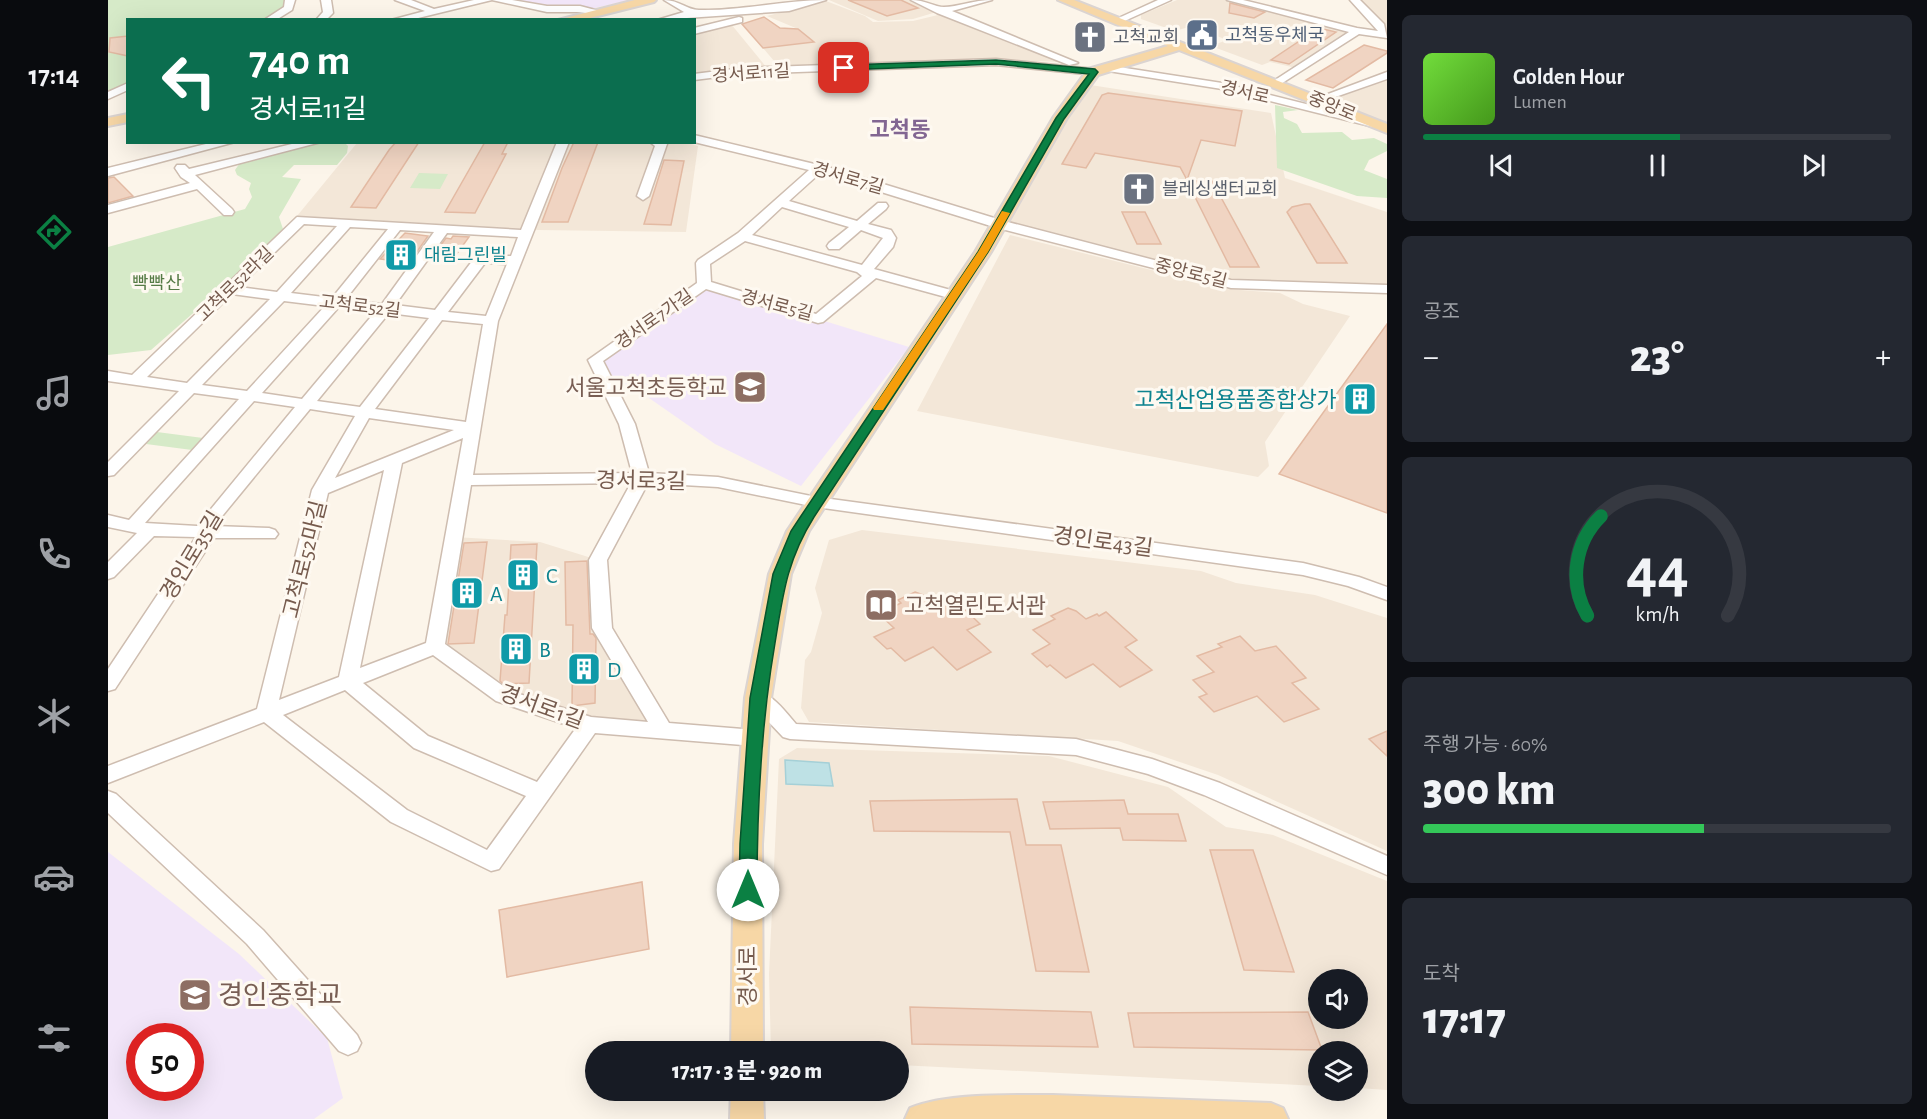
<!DOCTYPE html>
<html lang="ko">
<head>
<meta charset="utf-8">
<style>
  :root { --surface:#171b24; --page:#242831; --text:#f1f3f6; --muted:#9ea1a6; --line:#363941; --accent:#0b8043 }
  body { margin:0; font-family:"Alegreya Sans","Noto Sans KR",sans-serif; background:var(--page); color:var(--text); height:100vh; display:flex; flex-direction:column; font-size:22px; white-space:nowrap }
  * { box-sizing:border-box; margin:0 }
  p { font-size:20px; color:var(--muted) }
  .icon { flex:none; width:33px; height:33px; fill:none; stroke:currentColor; stroke-width:2; stroke-linecap:round; stroke-linejoin:round }
  .map { position:relative; flex:1; overflow:hidden }
  .drawer { display:flex; flex-direction:column; gap:15px; padding:15px; background:#0d0f14; width:540px }
  .drawer>* { flex:none }
  .top-card { position:absolute; left:18px; top:18px; width:570px; height:126px; border-radius:0px; box-shadow:0 6px 24px #0002; background:#0b6e4f; color:#fff; overflow:hidden }
  .fabs { position:absolute; left:1200px; top:969px; display:grid; gap:12px }
  .fabs a { display:grid; place-items:center; width:60px; height:60px; border-radius:50%; background:var(--surface); box-shadow:0 6px 24px #0002; font-size:30px }
  .speed { position:absolute; left:18px; top:1023px; display:flex; gap:12px; font-size:30px; font-weight:700; text-align:center }
  .speed>* { display:grid; place-content:center; width:78px; height:78px; border-radius:50%; background:var(--surface); box-shadow:0 6px 24px #0002; line-height:1 }
  .speed .limit { border:9px solid #d22; background:#fff; color:#111 }
  .pin { position:absolute; display:grid; place-items:center; width:51px; height:51px; color:#fff; margin:-26px; border-radius:12px; box-shadow:0 3px 9px #0006 }
  .me { position:absolute; width:66px; margin:-33px; rotate:0deg; stroke-linejoin:round; filter:drop-shadow(0 0 4px #0008) }
  .turn { display:flex; align-items:center; gap:21px; height:126px; padding:0 24px; font-size:27px }
  .turn .icon { width:78px; height:78px; stroke-width:2.5 }
  .turn b { display:block; font-size:42px; line-height:51px }
  .big { font-size:45px; font-weight:800; line-height:1.1 }
  .drawer .tile { flex:1; display:flex; flex-direction:column; justify-content:center; gap:9px; min-width:0; padding:0 21px; border-radius:9px; background:var(--page) }
  .drawer .dial { align-items:center; gap:0 }
  .dial svg { height:156px; overflow:visible; fill:none; stroke:var(--line); stroke-width:7; stroke-linecap:round; text-anchor:middle }
  .dial text { fill:var(--text); stroke:none }
  .song { display:flex; align-items:center; gap:18px }
  .cover { width:72px; height:72px; border-radius:9px; background:linear-gradient(135deg,hsl(100 70% 55%),hsl(100 70% 35%)) }
  .played { height:6px; border-radius:3px; background:linear-gradient(90deg,var(--accent) 55%,var(--line) 55%) }
  .keys { display:flex; justify-content:space-around; direction:ltr }
  .heat { display:flex; justify-content:space-between; align-items:center; font-size:33px; direction:ltr }
  .charge { height:9px; border-radius:4px; background:linear-gradient(90deg,#34c759 60%,var(--line) 0) }
  .trip { position:absolute; left:477px; top:1041px; width:324px; height:60px; border-radius:30px; background:var(--surface); box-shadow:0 6px 24px #0002; font-weight:800; line-height:60px; text-align:center }
  main { display:flex; flex:1; min-height:0 }
  .dock { display:flex; flex-direction:column; width:108px; justify-content:space-around; align-items:center; background:#090b0e; color:var(--muted) }
  .dock .icon { width:42px; height:42px }
  .dock .selected { color:var(--accent) }
  .dock b { font-size:27px; color:var(--text) }
  .map>svg:first-child { display:block }
  .residential { fill:#f3e7d8; fill-rule:evenodd }
  .education { fill:#f2e6f9; fill-rule:evenodd }
  .green { fill:#d6eac8 }
  .water { fill:#bee1e5; stroke:#a5d0d7; stroke-width:1.5 }
  .building { fill:#f0d4c2; stroke:#e3baa3; stroke-width:1.5 }
  .lines { fill:none; stroke-linecap:round; stroke-linejoin:round }
  .minor-casing { stroke:#cebdb0; stroke-width:3 }
  .major-casing { stroke:#dbd4d1; stroke-width:4 }
  .minor { fill:#fff; fill-rule:evenodd }
  .major { fill:#f7d7a6; fill-rule:evenodd }
  .route { fill:#0b8043; stroke:#07532c; stroke-width:1.5 }
  .slow { fill:#f59e0b }
  .labels { text-anchor:middle; stroke-width:6; stroke-linejoin:round; paint-order:stroke }
  .far-service-label { font-size:18px; fill:#4e5e75; stroke:#fef9f1; text-anchor:start }
  .far-worship-label { font-size:18px; fill:#5b616d; stroke:#fef9f1; text-anchor:start }
  .far-street-label { font-size:18px; fill:#765b4e; stroke:#fef9f1 }
  .far-culture-label { font-size:18px; fill:#0d838f; stroke:#fef9f1; text-anchor:start }
  .far-park-label { font-size:18px; fill:#567b46; stroke:#fef9f1 }
  .far-quarter-label { font-size:22px; font-weight:bold; fill:#826692; stroke:#fef9f1 }
  .education-label { font-size:22px; fill:#785e54; stroke:#fef9f1; text-anchor:end }
  .culture-label { font-size:22px; fill:#0d838f; stroke:#fef9f1; text-anchor:start }
  .street-label { font-size:22px; fill:#765b4e; stroke:#fef9f1 }
  .near-education-label { font-size:27px; fill:#785e54; stroke:#fef9f1; text-anchor:start }
</style>
</head>
<body>
<main>
<nav class="dock">
<b>17:14</b>
<svg class="icon selected" aria-label="directions" viewBox="0 0 24 24"><path d="M12 3l9 9-9 9-9-9zM9 14v-3h6M13 9l2 2-2 2"/></svg>
<svg class="icon" aria-label="music" viewBox="0 0 24 24"><path d="M9 18V5l10-2v13"/><circle cx="6" cy="18" r="3"/><circle cx="16" cy="16" r="3"/></svg>
<svg class="icon" aria-label="phone" viewBox="0 0 24 24"><path d="M5 4h4l2 5-3 2q2 4 5 5l2-3 5 2v4C11 20 4 13 5 4z"/></svg>
<svg class="icon" aria-label="climate" viewBox="0 0 24 24"><path d="M12 3v18M4 7l16 10M4 17L20 7"/></svg>
<svg class="icon" aria-label="car" viewBox="0 0 24 24"><path d="M5 17H2v-5l4-1 3-4h7l3 4 3 1v5h-3M9 17h6M6 11h13"/><circle cx="7" cy="17" r="2"/><circle cx="17" cy="17" r="2"/></svg>
<svg class="icon" aria-label="filters" viewBox="0 0 24 24"><path d="M4 7h16M4 17h16"/><circle cx="9" cy="7" r="2"/><circle cx="15" cy="17" r="2"/></svg>
</nav>
<div class="map">
<svg width="1279" height="1119" viewBox="0 0 1279 1119">
  <rect width="100%" height="100%" fill="#fcf5ea"/>
  <g class="residential">
    <polygon points="721,0 808,0 832,11 805,19 770,21"/>
    <polygon points="1069,0 1117,0 1244,31 1188,68 1162,62 1154,65 1103,46 1119,40 1084,26 1067,31 1033,19 1033,15"/>
    <polygon points="1247,0 1279,0 1279,35 1276,34"/>
    <polygon points="718,1 757,16 765,22 805,21 834,14 957,62 895,60 672,68 655,48 705,41 690,29 659,16"/>
    <polygon points="623,24 659,68 587,75 586,33"/>
    <polygon points="1279,75 1279,129 1209,100"/>
    <polygon points="976,84 1163,113 1177,178 1279,212 1279,289 1123,284 891,224"/>
    <polygon points="576,142 590,146 578,232 430,230 189,216 249,143"/>
    <polygon points="902,235 1120,289 1172,293 1195,304 1242,316 1157,442 1161,466 1150,477 809,411"/>
    <polygon points="754,530 1093,571 1128,583 1207,595 1279,618 1279,851 1110,775 1010,741 701,722 693,708 697,660 703,652 714,613 707,588 721,540"/>
    <polygon points="346,537 432,542 490,560 494,628 512,656 541,728 482,725 395,696 327,647"/>
    <path d="M689,748L941,756L1060,787L1118,827L1165,835L1279,881V1090L1250,1088V1052H1210V1086L791,1065L790,1052H663L661,974L671,759ZM1210,980H1250V1018H1210Z"/>
  </g>
  <g class="education">
    <polygon points="388,0 522,0 478,10 439,9"/>
    <polygon points="596,284 801,347 693,486 607,444 541,398 498,381 487,360"/>
    <path d="M0,852L131,954L219,1038L235,1098L206,1119H0ZM82,1036V1088H32V1036Z"/>
  </g>
  <g class="green">
    <polygon points="0,0 182,0 181,8 160,19 20,20 19,86 0,96"/>
    <polygon points="1167,105 1190,110 1175,112 1176,118 1189,124 1194,133 1234,132 1244,140 1266,138 1279,144 1279,151 1261,160 1256,170 1279,179 1279,198 1249,196 1169,168"/>
    <polygon points="208,143 237,143 240,146 239,153 229,165 186,165 174,177 193,179 171,217 175,229 149,257 43,350 0,355 0,247 137,209 144,197 141,189 143,183 129,175 127,170 134,160"/>
    <polygon points="311,173 340,174 332,189 302,188"/>
    <polygon points="49,432 95,438 84,450 38,444"/>
  </g>
  <polygon class="water" points="677,760 721,763 725,786 678,784"/>
  <g class="building">
    <polygon points="740,0 793,0 810,8 779,16"/>
    <polygon points="1122,3 1157,12 1146,18 1121,13"/>
    <polygon points="656,17 672,28 690,29 706,42 655,48 634,24"/>
    <polygon points="1211,28 1228,32 1181,64 1163,60"/>
    <polygon points="20,36 20,56 1,52 2,38"/>
    <polygon points="1256,45 1279,51 1279,53 1225,88 1198,80"/>
    <polygon points="1000,93 1134,111 1127,146 1093,140 1079,180 1072,167 987,153 978,168 954,164 994,95"/>
    <polygon points="288,142 311,142 268,208 243,207 281,150"/>
    <polygon points="377,142 400,142 394,154 398,154 367,213 337,212"/>
    <polygon points="466,142 490,142 460,222 434,222 454,168"/>
    <polygon points="556,160 576,161 563,225 536,224"/>
    <polygon points="6,177 25,196 0,203 0,178"/>
    <polygon points="1079,181 1104,181 1151,267 1122,267"/>
    <polygon points="1197,204 1202,204 1239,263 1209,263 1179,212 1184,207"/>
    <polygon points="1014,212 1037,212 1053,244 1029,244"/>
    <polygon points="297,233 320,236 301,263 272,259"/>
    <polygon points="345,236 361,237 345,259 324,257 338,238 343,239"/>
    <polygon points="1279,324 1279,513 1171,474"/>
    <polygon points="379,542 366,643 340,644 356,543"/>
    <polygon points="429,544 421,683 395,684 392,681 397,615 399,615 403,545"/>
    <polygon points="479,561 482,634 485,634 488,638 487,703 464,706 465,625 458,625 457,562"/>
    <polygon points="807,592 815,595 824,603 844,597 872,624 859,630 883,652 849,670 825,647 797,661 783,648 779,649 766,637 786,628 771,614 793,603 790,600"/>
    <polygon points="960,608 968,611 978,619 989,614 991,616 998,612 1029,640 1017,647 1044,670 1012,687 985,664 958,678 942,665 939,667 924,654 942,644 925,630 947,619 943,616"/>
    <polygon points="1132,636 1147,651 1168,646 1198,678 1184,683 1211,709 1176,722 1149,696 1106,712 1091,697 1099,694 1085,680 1106,672 1089,656 1114,647 1110,644"/>
    <polygon points="1279,731 1279,756 1261,739"/>
    <polygon points="909,799 918,845 953,845 981,972 928,971 902,832 766,831 762,801"/>
    <polygon points="1016,800 1020,814 1070,814 1078,841 1015,840 1012,828 942,829 935,802"/>
    <polygon points="1102,850 1145,850 1186,972 1136,970"/>
    <polygon points="534,882 541,949 399,977 391,910"/>
    <polygon points="802,1007 983,1012 990,1047 804,1044"/>
    <polygon points="1200,1012 1214,1050 1026,1047 1020,1013"/>
  </g>
  <g class="lines">
    <g class="minor-casing">
      <g id="minor">
        <polygon points="177,0 187,0 184,10 168,20 156,20 176,7"/>
        <polygon points="213,0 223,0 225,13 218,20 208,20 215,12"/>
        <polygon points="287,0 303,0 326,9 366,0 404,0 439,6 472,6 495,12 490,15 472,12 439,12 384,0 302,20 283,20 317,11"/>
        <path d="M556,0C571,0 579,10 591,10C634,11 676,0 718,0L681,11L549,20L576,12Z"/>
        <path d="M803,0C817,0 827,7 836,7C849,7 866,0 884,0L844,11L970,63L961,65L829,13Z"/>
        <polygon points="1050,0 1063,0 1012,23 1004,21"/>
        <polygon points="1119,0 1135,0 1249,28 1270,31 1242,0 1252,0 1276,24 1279,38 1251,34 1168,87 1163,84 1164,82 1241,32"/>
        <polygon points="631,17 634,18 634,22 586,34 586,28"/>
        <polygon points="888,59 987,69 992,72 987,75 888,65 634,74 586,80 586,74 634,68"/>
        <polygon points="998,65 1114,83 1270,122 1272,124 1266,127 1114,89 994,70 994,66"/>
        <polygon points="1279,72 1279,79 1213,102 1209,103 1204,100"/>
        <polygon points="20,83 20,90 0,99 0,92"/>
        <path d="M586,135L723,168L896,221L1123,280L1279,285V293L1123,288L886,227L712,173L681,201L749,221L770,203H778L780,206L778,209L760,224L783,230L788,238L785,247L766,269L850,292L852,295L845,299L768,278L715,322L710,323L598,289L495,361L527,424L541,473L610,477L708,497L1195,563L1251,577L1279,587V600L1240,586L1195,575L708,507L610,487L540,483L499,560L504,628L561,723L647,730L654,732L657,738L654,744L647,746L487,733L391,869L383,871L283,822L156,722L0,783V766L149,709L204,490L247,416L202,409L106,526L161,528L167,530L170,534L167,538H106L7,689L0,691V669L88,537L46,536L6,577L0,579V562L29,533L0,527V515L21,520L131,399L86,393L6,475L0,476V462L71,391L0,381V371L24,375L189,217L413,230L449,142H461L390,321L365,475L524,473L511,424L480,360L589,283L588,263L590,260L630,233L701,170L586,142ZM674,207L741,227L721,243L719,246L721,249H731L753,230L775,238L754,265L644,235ZM196,224L229,226L169,292L131,287ZM242,227L280,229L224,298L183,293ZM292,230L326,232L274,304L237,300ZM339,233L410,237L403,256H368L327,310L287,305ZM637,241L749,272L754,276L708,314L603,282L602,264ZM377,263L399,264L378,316L340,312ZM124,294L162,299L79,383L39,377ZM176,301L217,306L139,391L94,385ZM231,307L267,312L194,399L154,393ZM281,313L321,318L252,407L209,401ZM334,320L375,324L358,422L267,409ZM146,401L187,407L89,526L37,523ZM261,418L346,430L227,478ZM355,438L318,643L252,668L294,463ZM276,470L231,677L171,700L220,493ZM523,483L481,560L484,628L540,722L483,717L402,691L337,644L363,485ZM325,655L388,701L468,728L429,782L320,736L255,683ZM237,690L306,748L418,796L379,850L299,810L175,715Z"/>
        <polygon points="106,142 127,142 0,176 0,168"/>
        <polygon points="192,142 213,142 87,175 124,209 126,212 124,215 116,215 89,189 0,213 0,205 82,183 73,177 67,168 69,165 77,165 81,169"/>
        <polygon points="542,142 559,144 541,196 535,200 529,196 547,146"/>
        <path d="M650,691C666,696 677,711 688,724L968,739L1044,759L1112,783L1279,856V875L1096,795L1040,774L968,755L682,739L675,737L643,703L640,698L643,693Z"/>
        <polygon points="0,791 8,794 155,930 249,1035 253,1043 249,1051 240,1055 231,1051 139,944 0,813"/>
      </g>
    </g>
    <g class="major-casing">
      <g id="major">
        <polygon points="527,0 548,0 546,2 474,20 450,20"/>
        <polygon points="950,0 966,0 1279,124 1279,133 1071,50 990,75 959,118 883,252 701,531 683,574 663,698 654,844 655,1052 623,1052 626,844 637,698 661,574 679,531 867,252 945,118 980,69 1060,46"/>
        <polygon points="20,114 20,122 0,126 0,118"/>
        <polygon points="623,1090 655,1090 656,1119 622,1119"/>
        <path d="M945,1095L1163,1103L1175,1108L1180,1119H797L802,1108C839,1093 904,1095 945,1095Z"/>
      </g>
    </g>
    <use href="#minor" class="minor"/>
    <use href="#major" class="major"/>
  </g>
  <path class="route" d="M888,60L987,69L990,72L956,119L880,252L706,517C679,560 675,594 667,643C653,724 649,808 649,890L646,896L640,898L634,896L631,890L632,844L642,698L665,574L683,531L693,516L870,252L948,118L981,74L888,64L736,70L732,68L736,65Z"/>
  <polygon class="slow" points="894,211 902,213 880,252 775,410 766,410 765,408 870,252"/>
  <defs>
    <g id="civic-square" transform="scale(1.725)"><rect x="-9" y="-9" width="18" height="18" rx="4" fill="#5c6f8a" stroke="#fef9f1"/><path d="M-.6-6.5H3V-4.5H.6V-3L4-1V1h2V6H-6V1h2V-1L-.6-3ZM-1.2 2.5V6h2.4V2.5Z" fill="#fff"/></g>
    <g id="church-square" transform="scale(1.725)"><rect x="-9" y="-9" width="18" height="18" rx="4" fill="#6b7280" stroke="#fef9f1"/><path d="M-1.2-6h2.4v3.5h3.3v2.4h-3.3V6h-2.4V-.1h-3.3v-2.4h3.3Z" fill="#fff"/></g>
    <g id="building-square" transform="scale(1.725)"><rect x="-9" y="-9" width="18" height="18" rx="4" fill="#0f9aa8" stroke="#fef9f1"/><path d="M-4-6H4V6H1V3H-1V6H-4ZM-2.5-4.3h1.7v1.8h-1.7ZM.8-4.3h1.7v1.8H.8ZM-2.5-1h1.7V.8h-1.7ZM.8-1h1.7V.8H.8Z" fill="#fff"/></g>
    <g id="school-square" transform="scale(1.725)"><rect x="-9" y="-9" width="18" height="18" rx="4" fill="#8d6e63" stroke="#fef9f1"/><path d="M0-5L7-2L0 1L-7-2ZM-4 1L0 2.5L4 1V4Q0 6-4 4Z" fill="#fff"/></g>
    <g id="library-square" transform="scale(1.725)"><rect x="-9" y="-9" width="18" height="18" rx="4" fill="#8d6e63" stroke="#fef9f1"/><path d="M-6-4Q-3-5.5-.7-3.5V5Q-3 3-6 4ZM6-4Q3-5.5 .7-3.5V5Q3 3 6 4Z" fill="#fff"/></g>
  </defs>
  <g fill-rule="evenodd">
    <use href="#civic-square" x="1094" y="35"/>
    <use href="#church-square" x="982" y="37"/>
    <use href="#church-square" x="1031" y="189"/>
    <use href="#building-square" x="293" y="255"/>
    <use href="#school-square" x="642" y="387"/>
    <use href="#building-square" x="1252" y="399"/>
    <use href="#building-square" x="415" y="575"/>
    <use href="#building-square" x="359" y="593"/>
    <use href="#library-square" x="773" y="605"/>
    <use href="#building-square" x="408" y="649"/>
    <use href="#building-square" x="476" y="669"/>
    <use href="#school-square" x="87" y="995"/>
  </g>
  <g class="labels">
    <g class="far-service-label">
      <text x="1117" y="41">고척동우체국</text>
    </g>
    <g class="far-worship-label">
      <text x="1005" y="43">고척교회</text>
      <text x="1054" y="195">블레싱샘터교회</text>
    </g>
    <g class="far-street-label">
      <text transform="translate(643 73) rotate(-4)" y="6">경서로11길</text>
      <text transform="translate(1137 92) rotate(13)" y="6">경서로</text>
      <text transform="translate(1224 106) rotate(22)" y="6">중앙로</text>
      <text transform="translate(740 178) rotate(16)" y="6">경서로7길</text>
      <text transform="translate(1083 273) rotate(14)" y="6">중앙로5길</text>
      <text transform="translate(127 284) rotate(-44)" y="6">고척로52라길</text>
      <text transform="translate(669 305) rotate(15)" y="6">경서로5길</text>
      <text transform="translate(252 306) rotate(7)" y="6">고척로52길</text>
      <text transform="translate(546 319) rotate(-35)" y="6">경서로7가길</text>
    </g>
    <g class="far-culture-label">
      <text x="316" y="261">대림그린빌</text>
    </g>
    <g class="far-park-label">
      <text x="49" y="289">빡빡산</text>
    </g>
    <g class="far-quarter-label">
      <text x="792" y="137">고척동</text>
    </g>
    <g class="education-label">
      <text x="619" y="395">서울고척초등학교</text>
      <text x="796" y="613" text-anchor="start">고척열린도서관</text>
    </g>
    <g class="culture-label">
      <text x="1229" y="407" text-anchor="end">고척산업용품종합상가</text>
      <text x="438" y="583">C</text>
      <text x="382" y="601">A</text>
      <text x="431" y="657">B</text>
      <text x="499" y="677">D</text>
    </g>
    <g class="street-label">
      <text transform="translate(533 480) rotate(1)" y="8">경서로3길</text>
      <text transform="translate(995 541) rotate(8)" y="8">경인로43길</text>
      <text transform="translate(83 555) rotate(-59)" y="8">경인로35길</text>
      <text transform="translate(196 559) rotate(-76)" y="8">고척로52마길</text>
      <text transform="translate(434 706) rotate(20)" y="8">경서로1길</text>
      <text transform="translate(639 976) rotate(-90)" y="8">경서로</text>
    </g>
    <g class="near-education-label">
      <text x="110" y="1004">경인중학교</text>
    </g>
  </g>
</svg>
<div class="fabs">
<a><svg class="icon" aria-label="sound" viewBox="0 0 24 24"><path d="M4 9h4l5-4v14l-5-4H4zM17 9q2 3 0 6"/></svg></a>
<a><svg class="icon" aria-label="layers" viewBox="0 0 24 24"><path d="M12 4l9 5-9 5-9-5zM3 14l9 5 9-5"/></svg></a>
</div>
<div class="speed"><div class="limit">50</div></div>
<div class="pin" style="left:736px;top:68px;background:#d93025"><svg class="icon" aria-label="arrive" viewBox="0 0 24 24"><path d="M6 21V4h12l-3 4 3 4H6"/></svg></div>
<svg class="me" style="left:640px;top:890px" viewBox="-20 -20 40 40"><circle r="19" fill="#fff"/><path d="M0-13L10 11 0 6-10 11z" fill="#0b8043"/></svg>
<div class="trip">17:17 · 3 분 · 920 m</div>
<div class="top-card">
<div class="turn"><svg class="icon" aria-label="left" viewBox="0 0 24 24"><path d="M17 20v-9H6M10 6l-5 5 5 5"/></svg><div><b>740 m</b>경서로11길</div></div>
</div>
</div>
<section class="drawer">
<div class="tile">
<div class="song"><i class="cover"></i><div><b>Golden Hour</b><p>Lumen</p></div></div>
<div class="played"></div>
<div class="keys"><svg class="icon" aria-label="previous" viewBox="0 0 24 24"><path d="M18 5L8 12l10 7zM5 5v14"/></svg><svg class="icon" aria-label="pause" viewBox="0 0 24 24"><path d="M8 5v14M16 5v14"/></svg><svg class="icon" aria-label="next" viewBox="0 0 24 24"><path d="M6 5l10 7-10 7zM19 5v14"/></svg></div>
</div>
<div class="tile"><p>공조</p>
<div class="heat"><a>−</a><b class="big">23°</b><a>+</a></div>
</div>
<div class="tile dial"><svg viewBox="0 0 100 80">
<path d="M14 69A42 42 0 1 1 86 69"/>
<path d="M14 69A42 42 0 0 1 21 18" stroke="#0b8043"/>
<text x="50" y="56" font-size="32" font-weight="700">44</text>
<text x="50" y="72" font-size="11">km/h</text>
</svg></div>
<div class="tile"><p>주행 가능 · 60%</p><b class="big">300 km</b><div class="charge"></div></div>
<div class="tile"><p>도착</p><b class="big">17:17</b></div>
</section>
</main>
</body>
</html>
